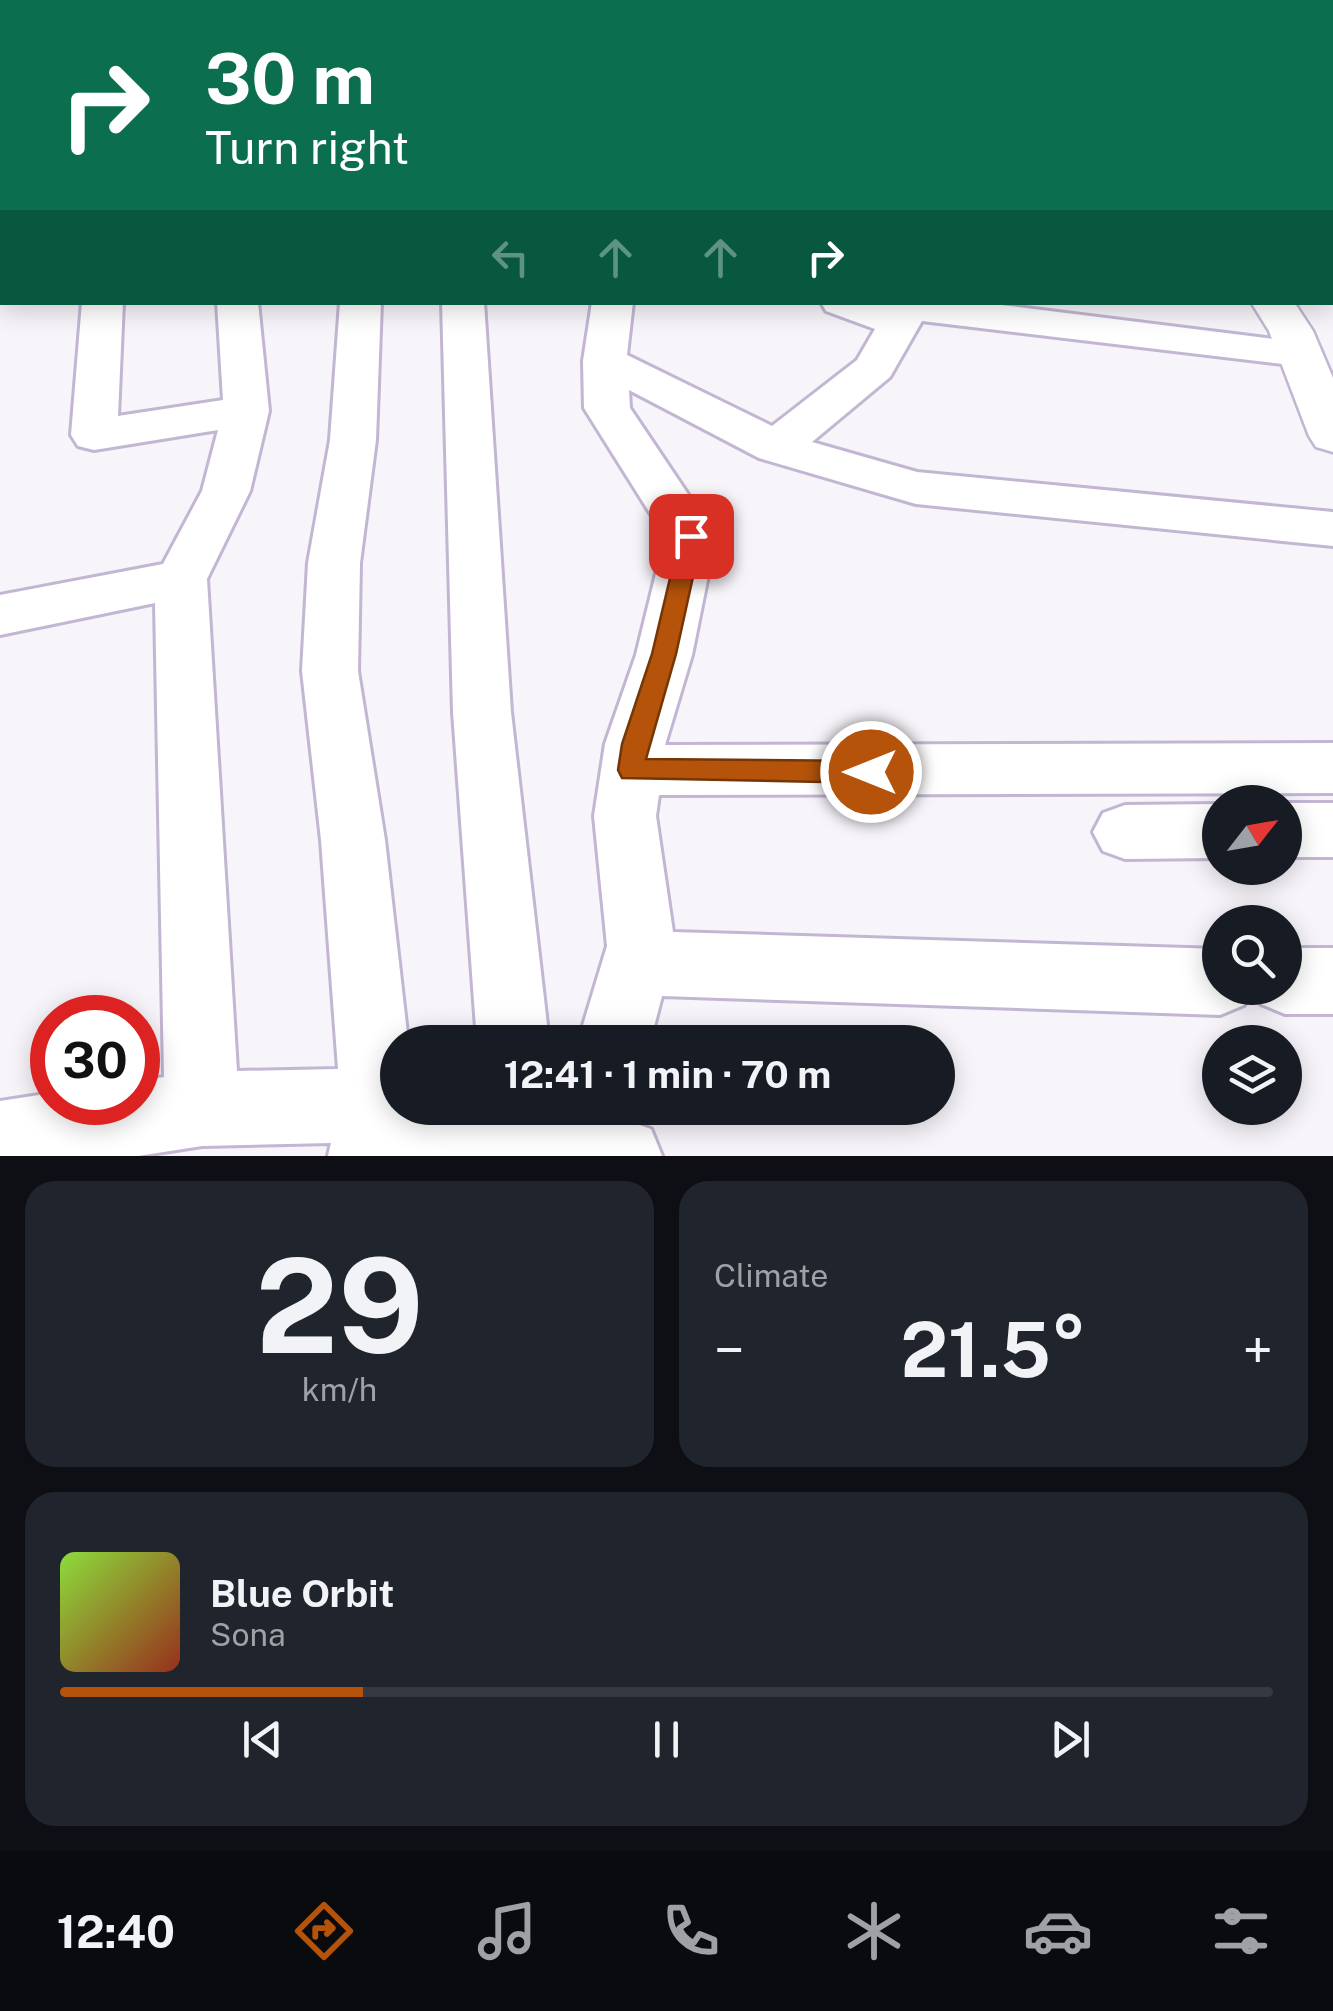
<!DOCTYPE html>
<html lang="en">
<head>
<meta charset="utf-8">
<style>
  :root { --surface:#171b24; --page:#20242c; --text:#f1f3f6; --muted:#9ea1a6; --line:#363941; --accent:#b45309 }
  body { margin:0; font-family:"Public Sans",sans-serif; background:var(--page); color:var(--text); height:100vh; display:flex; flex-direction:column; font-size:38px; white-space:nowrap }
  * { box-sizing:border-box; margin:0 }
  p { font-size:32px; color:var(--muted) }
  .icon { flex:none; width:55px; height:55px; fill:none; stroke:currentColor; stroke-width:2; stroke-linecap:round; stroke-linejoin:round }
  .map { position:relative; height:1156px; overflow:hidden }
  .sheet { display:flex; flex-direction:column; gap:25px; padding:25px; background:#0d0f14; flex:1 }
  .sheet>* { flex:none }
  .hud { position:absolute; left:0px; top:0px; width:1335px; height:305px; box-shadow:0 5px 25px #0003; background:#0b6e4f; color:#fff; overflow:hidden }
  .needle { width:65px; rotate:59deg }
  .buttons { position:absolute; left:1202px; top:785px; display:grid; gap:20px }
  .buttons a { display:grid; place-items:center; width:100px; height:100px; border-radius:50%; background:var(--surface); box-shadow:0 5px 25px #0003; font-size:50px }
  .speed { position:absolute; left:30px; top:995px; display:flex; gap:20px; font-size:50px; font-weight:700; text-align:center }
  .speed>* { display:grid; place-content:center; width:130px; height:130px; border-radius:50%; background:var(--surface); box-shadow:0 5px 25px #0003; line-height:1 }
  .speed .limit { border:15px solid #d22; background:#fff; color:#111 }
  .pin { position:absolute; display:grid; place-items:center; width:85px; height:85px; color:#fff; margin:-42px; border-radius:20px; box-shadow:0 5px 15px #0006 }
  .me { position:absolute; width:110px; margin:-55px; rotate:270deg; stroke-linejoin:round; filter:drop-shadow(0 0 8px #0008) }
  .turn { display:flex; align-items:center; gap:35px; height:210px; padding:0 40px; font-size:45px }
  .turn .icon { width:130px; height:130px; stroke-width:2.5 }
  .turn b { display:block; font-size:70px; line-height:85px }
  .lanes { display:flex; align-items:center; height:95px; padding:0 40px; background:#0003; justify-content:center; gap:50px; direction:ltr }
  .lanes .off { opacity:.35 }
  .big { font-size:75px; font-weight:700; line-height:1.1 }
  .sheet .tile { flex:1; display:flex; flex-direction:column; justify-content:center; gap:15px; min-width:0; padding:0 35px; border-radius:30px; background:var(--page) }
  .sheet .dial { align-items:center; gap:0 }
  .dial b { font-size:130px; line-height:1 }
  .song { display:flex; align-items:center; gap:30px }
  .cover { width:120px; height:120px; border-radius:15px; background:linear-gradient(135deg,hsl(90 70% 55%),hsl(10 70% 35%)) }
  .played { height:10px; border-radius:5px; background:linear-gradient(90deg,var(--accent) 25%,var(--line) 25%) }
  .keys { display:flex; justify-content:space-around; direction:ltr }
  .heat { display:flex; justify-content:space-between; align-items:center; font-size:55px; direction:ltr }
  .sheet .tiles { flex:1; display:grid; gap:25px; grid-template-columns:1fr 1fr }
  .tile:last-child { grid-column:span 2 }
  .trip { position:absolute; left:380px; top:1025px; width:575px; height:100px; border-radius:50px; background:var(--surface); box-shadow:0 5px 25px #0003; font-weight:700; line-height:100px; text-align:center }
  .tabs { display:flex; height:160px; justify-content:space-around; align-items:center; background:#090b0e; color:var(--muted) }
  .tabs .icon { width:70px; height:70px }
  .tabs .on { color:var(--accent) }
  .tabs b { font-size:45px; color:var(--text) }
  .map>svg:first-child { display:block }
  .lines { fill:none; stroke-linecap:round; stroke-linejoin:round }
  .minor-casing { stroke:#c3b6d3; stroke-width:6 }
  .major-casing { stroke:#c3b6d3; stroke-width:5 }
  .minor { fill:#fff; fill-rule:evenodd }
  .major { fill:#fff; fill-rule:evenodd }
  .route { fill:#b45309; stroke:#753606; stroke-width:2.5 }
</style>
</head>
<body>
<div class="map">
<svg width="1333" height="1156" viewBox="0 0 1333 1156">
  <rect width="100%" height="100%" fill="#f7f4fa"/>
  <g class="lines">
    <g class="minor-casing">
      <g id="minor">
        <rect x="189" y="0" width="28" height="2"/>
        <rect x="340" y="0" width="28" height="2"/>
        <polygon points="505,0 534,0 535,2 506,2"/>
        <polygon points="1219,0 1251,0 1252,2 1220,2"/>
        <polygon points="1299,0 1331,0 1332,2 1300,2"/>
        <rect x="1332" y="43" width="1" height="18"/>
        <rect x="1332" y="99" width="1" height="20"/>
        <polygon points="1332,156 1333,157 1333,179 1332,179"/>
        <rect x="1332" y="200" width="1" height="22"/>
        <polygon points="82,302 123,302 118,416 223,400 217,302 258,302 269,411 250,491 207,579 237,1071 338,1069 321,840 302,671 308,563 330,440 340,302 381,302 376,440 360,563 358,671 385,840 408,1042 398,1042 398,1108 590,1108 651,1129 662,1156 328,1156 331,1143 202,1146 138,1156 0,1156 0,1101 52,1093 52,1102 138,1102 138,1081 164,1077 155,603 0,635 0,595 163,564 202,491 218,430 94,450 78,446 71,435"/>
        <polygon points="442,302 484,302 511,712 549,1042 477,1042 453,712"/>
        <polygon points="592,302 633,302 627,355 772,426 857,360 875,329 826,311 821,302 977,302 1315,344 1322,353 1315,362 1300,366 922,321 890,377 812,442 917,472 1333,512 1333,546 916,504 759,458 629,390 630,408 716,536 692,655 665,745 1333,743 1333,793 659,795 656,816 673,932 1220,949 1220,988 1252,988 1244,1005 1220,1015 662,996 650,1042 578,1042 607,946 594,816 601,770 605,744 636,655 665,537 584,408 583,361"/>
        <rect x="1285" y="803" width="48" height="54"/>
        <polygon points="1220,804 1220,858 1125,859 1103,851 1093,832 1103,813 1125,805"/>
        <polygon points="1285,948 1333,948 1333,1014 1285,1014 1261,1004 1253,988 1285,988"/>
      </g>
    </g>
    <g class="major-casing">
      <g id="major">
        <polygon points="1007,0 1040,0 1041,2 1009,2"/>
        <polygon points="1251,302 1294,302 1313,331 1333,378 1333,452 1316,447 1309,436 1269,331"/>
      </g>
    </g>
    <use href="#minor" class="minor"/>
    <use href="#major" class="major"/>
  </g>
  <polygon class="route" points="691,528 702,536 676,654 646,759 871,761 880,764 884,772 880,779 871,783 622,778 618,770 622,744 652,654 680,536"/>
</svg>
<div class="buttons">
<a><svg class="needle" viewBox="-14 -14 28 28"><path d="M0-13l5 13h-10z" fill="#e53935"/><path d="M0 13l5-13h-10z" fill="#9ea1a6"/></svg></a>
<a><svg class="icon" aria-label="search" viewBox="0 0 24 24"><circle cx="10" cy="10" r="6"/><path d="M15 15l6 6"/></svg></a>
<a><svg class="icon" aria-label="layers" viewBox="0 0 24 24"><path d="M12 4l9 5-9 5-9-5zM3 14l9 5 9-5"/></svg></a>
</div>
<div class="speed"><div class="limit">30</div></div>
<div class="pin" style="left:691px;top:536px;background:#d93025"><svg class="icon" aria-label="arrive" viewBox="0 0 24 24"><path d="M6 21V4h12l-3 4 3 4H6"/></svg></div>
<svg class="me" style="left:871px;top:772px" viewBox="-20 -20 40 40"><circle r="17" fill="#b45309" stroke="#fff" stroke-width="3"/><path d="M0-11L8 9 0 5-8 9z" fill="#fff"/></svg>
<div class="trip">12:41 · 1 min · 70 m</div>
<div class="hud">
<div class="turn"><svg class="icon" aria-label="right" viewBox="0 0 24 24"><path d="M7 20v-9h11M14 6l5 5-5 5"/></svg><div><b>30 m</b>Turn right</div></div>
<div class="lanes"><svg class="icon off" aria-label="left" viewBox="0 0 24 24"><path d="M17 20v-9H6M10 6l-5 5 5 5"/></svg><svg class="icon off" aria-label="ahead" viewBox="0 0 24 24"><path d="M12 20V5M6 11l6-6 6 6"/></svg><svg class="icon off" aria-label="ahead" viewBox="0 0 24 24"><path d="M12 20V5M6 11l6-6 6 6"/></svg><svg class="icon" aria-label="right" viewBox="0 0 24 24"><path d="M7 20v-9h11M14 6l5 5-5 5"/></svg></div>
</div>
</div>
<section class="sheet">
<div class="tiles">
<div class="tile dial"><b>29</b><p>km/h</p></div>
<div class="tile"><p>Climate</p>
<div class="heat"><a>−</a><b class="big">21.5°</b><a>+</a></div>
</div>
<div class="tile">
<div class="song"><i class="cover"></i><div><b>Blue Orbit</b><p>Sona</p></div></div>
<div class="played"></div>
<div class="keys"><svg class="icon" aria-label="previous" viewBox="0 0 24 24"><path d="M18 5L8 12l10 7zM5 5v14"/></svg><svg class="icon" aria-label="pause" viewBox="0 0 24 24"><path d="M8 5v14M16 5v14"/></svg><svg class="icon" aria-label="next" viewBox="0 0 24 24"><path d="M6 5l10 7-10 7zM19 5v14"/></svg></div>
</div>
</div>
</section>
<nav class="tabs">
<b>12:40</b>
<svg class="icon on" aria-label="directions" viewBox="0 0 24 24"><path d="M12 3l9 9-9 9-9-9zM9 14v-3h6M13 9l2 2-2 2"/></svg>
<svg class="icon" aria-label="music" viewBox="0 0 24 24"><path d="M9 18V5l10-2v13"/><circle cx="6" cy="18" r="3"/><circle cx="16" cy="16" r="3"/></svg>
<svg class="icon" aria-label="phone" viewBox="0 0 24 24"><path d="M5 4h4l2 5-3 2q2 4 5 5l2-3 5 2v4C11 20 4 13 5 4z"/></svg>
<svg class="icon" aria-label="climate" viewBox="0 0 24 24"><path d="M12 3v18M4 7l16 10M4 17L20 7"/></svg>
<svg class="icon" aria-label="car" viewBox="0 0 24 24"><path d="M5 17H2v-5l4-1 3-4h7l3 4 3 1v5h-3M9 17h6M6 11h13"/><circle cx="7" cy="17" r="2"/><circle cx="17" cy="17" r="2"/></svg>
<svg class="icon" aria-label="filters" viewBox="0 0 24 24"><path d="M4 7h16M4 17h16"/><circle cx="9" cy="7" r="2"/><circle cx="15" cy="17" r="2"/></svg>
</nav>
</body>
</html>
